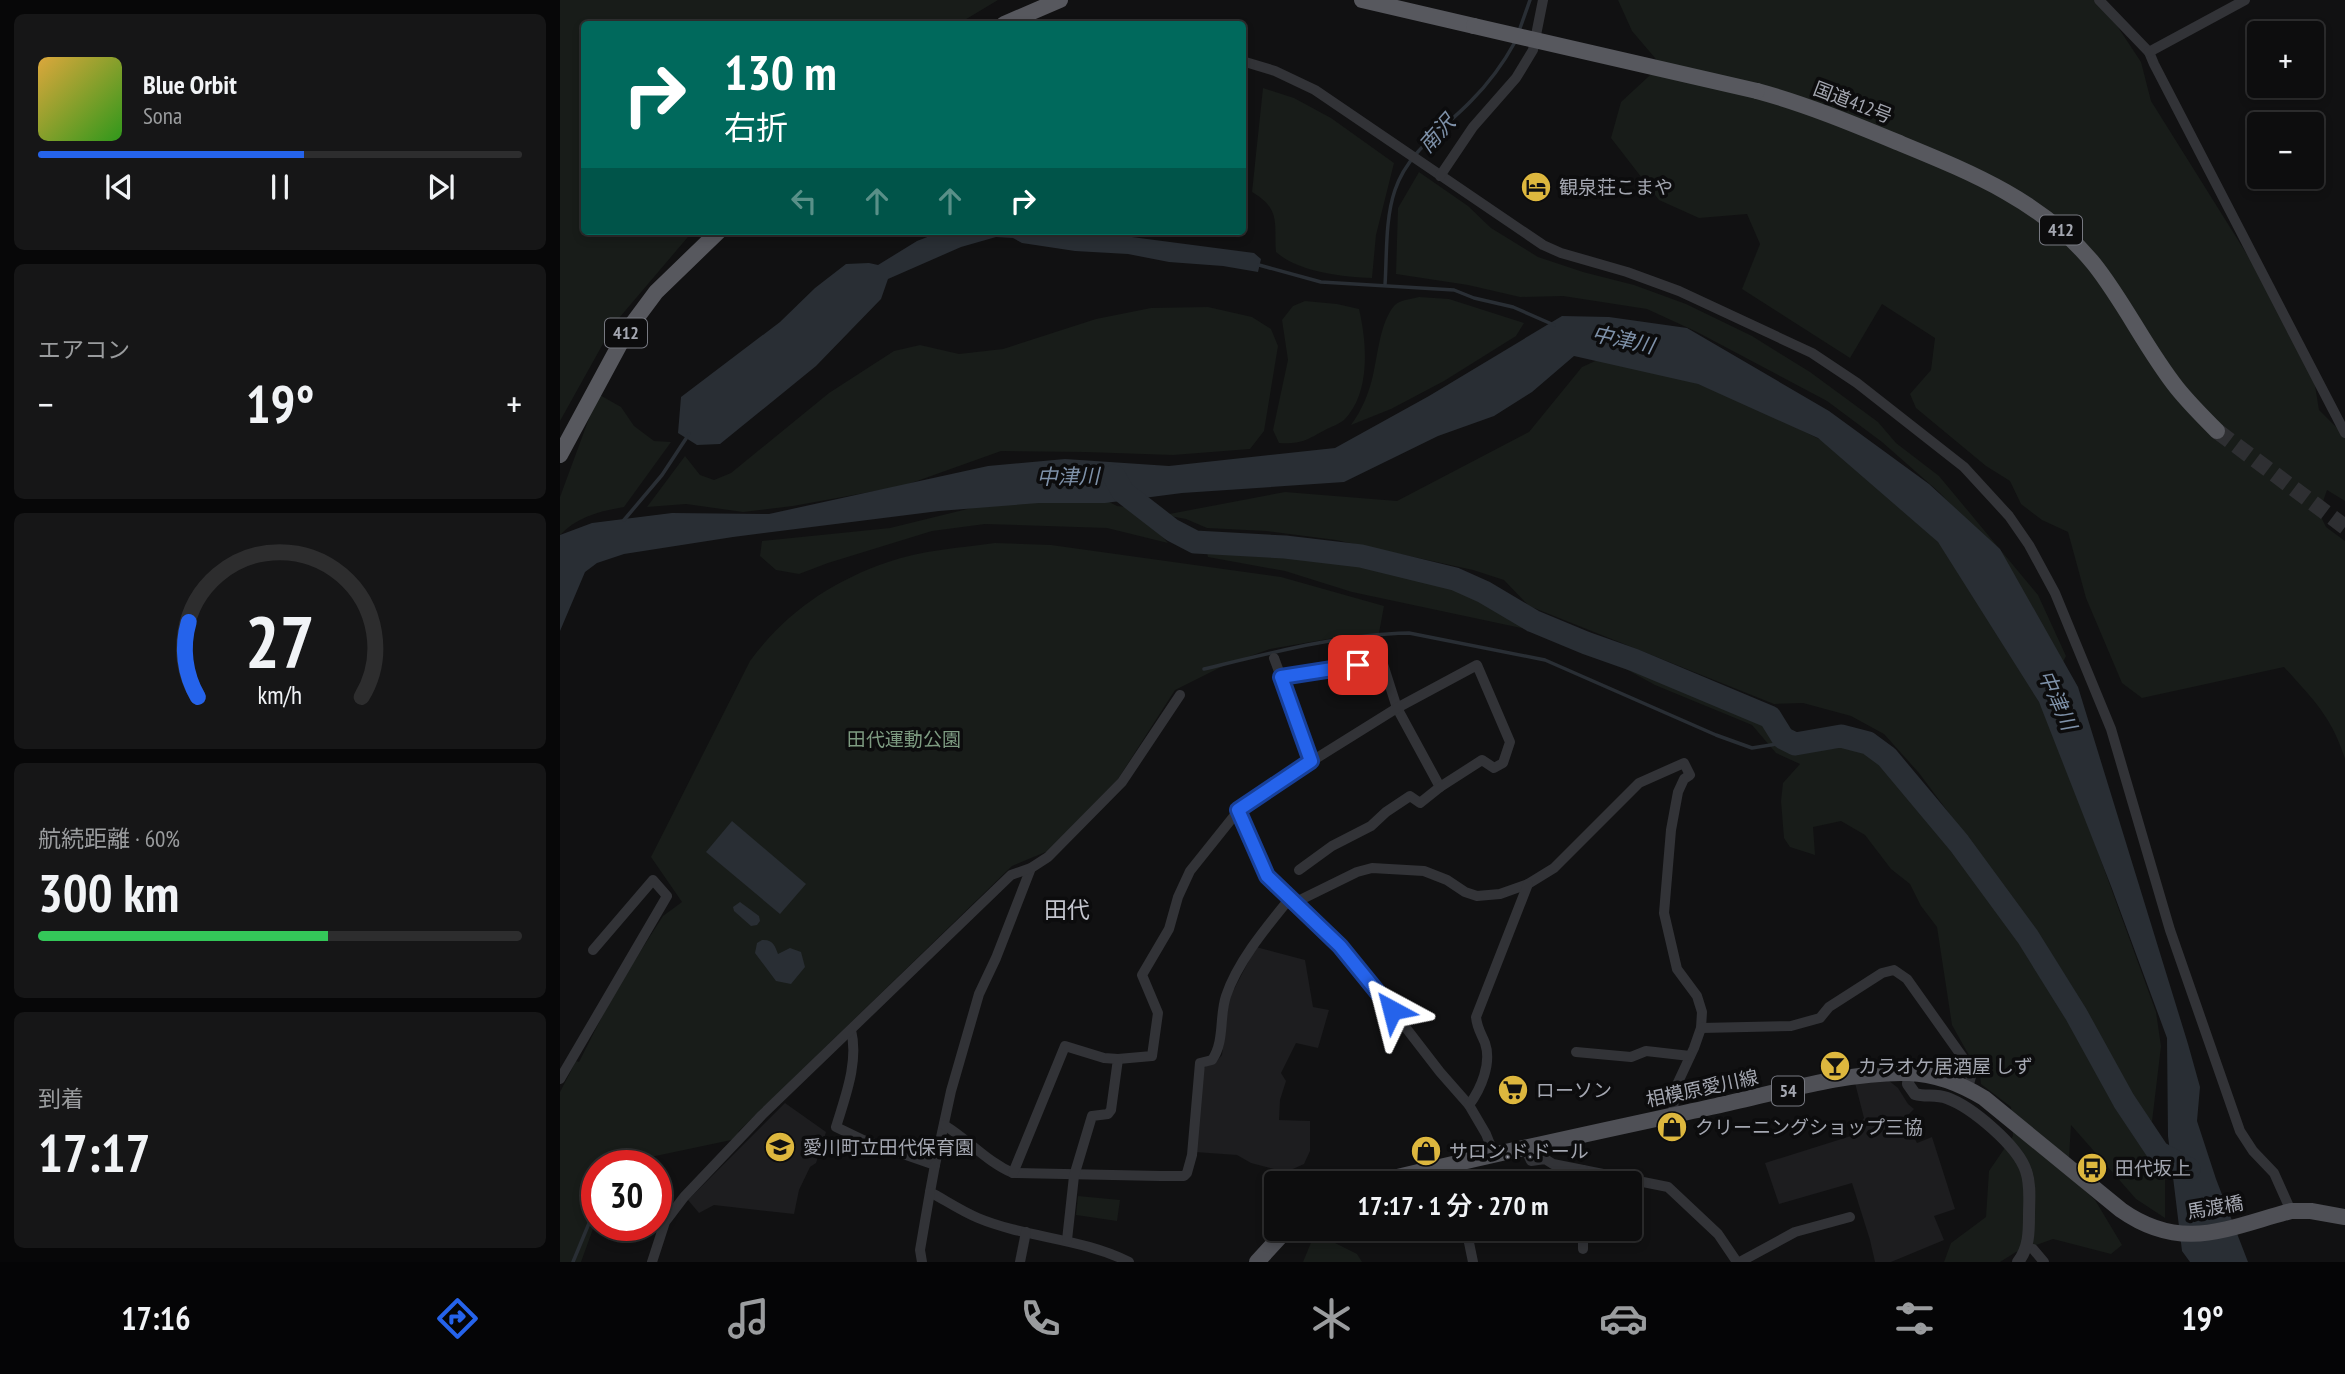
<!DOCTYPE html>
<html lang="ja">
<head>
<meta charset="utf-8">
<style>
  :root { --surface:#0d0d0e; --page:#161617; --text:#f1f3f6; --muted:#9a9c9e; --line:#2d2d2e; --accent:#2563eb }
  body { margin:0; font-family:"PT Sans Narrow","Noto Sans JP",sans-serif; background:var(--page); color:var(--text); height:100vh; display:flex; flex-direction:column; font-size:26px; white-space:nowrap }
  * { box-sizing:border-box; margin:0 }
  p { font-size:23px; color:var(--muted) }
  .icon { flex:none; width:38px; height:38px; fill:none; stroke:currentColor; stroke-width:2; stroke-linecap:round; stroke-linejoin:round }
  .map { position:relative; flex:1; overflow:hidden }
  .details { display:flex; flex-direction:column; gap:14px; padding:14px; background:#070708; width:560px }
  .details>* { flex:none }
  .banner { position:absolute; left:21px; top:21px; width:665px; height:214px; border-radius:7px; box-shadow:0 4px 10px #0003,0 0 0 2px var(--line); background:#00695c; color:#fff; overflow:hidden }
  .buttons { position:absolute; left:1687px; top:21px; display:grid; gap:14px }
  .buttons a { display:grid; place-items:center; width:77px; height:77px; border-radius:7px; background:var(--surface); box-shadow:0 4px 10px #0003,0 0 0 2px var(--line); font-size:35px }
  .speed { position:absolute; left:21px; top:1150px; display:flex; gap:14px; font-size:35px; font-weight:700; text-align:center }
  .speed>* { display:grid; place-content:center; width:91px; height:91px; border-radius:50%; background:var(--surface); box-shadow:0 4px 10px #0003,0 0 0 2px var(--line); line-height:1 }
  .speed .limit { border:10px solid #d22; background:#fff; color:#111 }
  .pin { position:absolute; display:grid; place-items:center; width:60px; height:60px; color:#fff; margin:-30px; border-radius:14px; box-shadow:0 4px 10px #0006 }
  .me { position:absolute; width:77px; margin:-38px; rotate:322deg; stroke-linejoin:round; filter:drop-shadow(0 0 5px #0008) }
  .turn { display:flex; align-items:center; gap:24px; height:147px; padding:0 28px; font-size:32px }
  .turn .icon { width:91px; height:91px; stroke-width:2.5 }
  .turn b { display:block; font-size:49px; line-height:60px }
  .lanes { display:flex; align-items:center; height:66px; padding:0 28px; background:#0003; justify-content:center; gap:35px; direction:ltr }
  .lanes .off { opacity:.35 }
  .big { font-size:52px; font-weight:600; line-height:1.1 }
  .details .widget { flex:1; display:flex; flex-direction:column; justify-content:center; gap:10px; min-width:0; padding:0 24px; border-radius:10px; background:var(--page) }
  .details .dial { align-items:center; gap:0 }
  .dial svg { height:182px; overflow:visible; fill:none; stroke:var(--line); stroke-width:7; stroke-linecap:round; text-anchor:middle }
  .dial text { fill:var(--text); stroke:none }
  .song { display:flex; align-items:center; gap:21px }
  .cover { width:84px; height:84px; border-radius:10px; background:linear-gradient(135deg,hsl(40 70% 55%),hsl(110 70% 35%)) }
  .played { height:7px; border-radius:4px; background:linear-gradient(90deg,var(--accent) 55%,var(--line) 55%) }
  .keys { display:flex; justify-content:space-around; direction:ltr }
  .heat { display:flex; justify-content:space-between; align-items:center; font-size:38px; direction:ltr }
  .charge { height:10px; border-radius:5px; background:linear-gradient(90deg,#34c759 60%,var(--line) 0) }
  .trip { position:absolute; left:704px; top:1171px; width:378px; height:70px; border-radius:7px; background:var(--surface); box-shadow:0 4px 10px #0003,0 0 0 2px var(--line); font-weight:600; line-height:70px; text-align:center }
  .menu { display:flex; height:112px; justify-content:space-around; align-items:center; background:#050506; color:var(--muted) }
  .menu .icon { width:49px; height:49px }
  .menu .on { color:var(--accent) }
  .menu b { font-size:32px; color:var(--text) }
  main { display:flex; flex:1; min-height:0 }
  .map>svg:first-child { display:block }
  .built { fill:#1d1d1f }
  .green { fill:#181c19 }
  .water { fill:#292e34 }
  .lines { fill:none; stroke-linecap:round; stroke-linejoin:round }
  .stream { stroke:#292e34; stroke-width:3.5 }
  .river { stroke:#292e34; stroke-width:23 }
  .trunk-tunnel { stroke:#2e2f32; stroke-width:16; stroke-dasharray:16 8; stroke-linecap:butt }
  .minor { stroke:#323337; stroke-width:10 }
  .tertiary { stroke:#323337; stroke-width:12 }
  .primary { stroke:#4f5056; stroke-width:16 }
  .trunk { stroke:#57585e; stroke-width:16 }
  .trunk-bridge { stroke:#57585e; stroke-width:16 }
  .route-casing { stroke:#184099; stroke-width:18 }
  .route { stroke:#2563eb; stroke-width:12 }
  .labels { text-anchor:middle; stroke-width:7; stroke-linejoin:round; paint-order:stroke }
  .shield { fill:#0c0c0d; stroke:#767880; stroke-width:2 }
  .shield-label { font-size:18px; font-weight:bold; fill:#a4a7b1 }
  .street-label { font-size:19px; fill:#a4a7b1; stroke:#0c0c0d }
  .poi-label { font-size:19px; fill:#a4a7b1; stroke:#0c0c0d; text-anchor:start }
  .park-label { font-size:19px; fill:#7d9b81; stroke:#0c0c0d }
  .water-label { font-size:21px; font-style:italic; fill:#7e91a9; stroke:#0c0c0d }
  .quarter-label { font-size:23px; fill:#c4c6ce; stroke:#0c0c0d }
</style>
</head>
<body>
<main>
<section class="details">
<div class="widget">
<div class="song"><i class="cover"></i><div><b>Blue Orbit</b><p>Sona</p></div></div>
<div class="played"></div>
<div class="keys"><svg class="icon" aria-label="previous" viewBox="0 0 24 24"><path d="M18 5L8 12l10 7zM5 5v14"/></svg><svg class="icon" aria-label="pause" viewBox="0 0 24 24"><path d="M8 5v14M16 5v14"/></svg><svg class="icon" aria-label="next" viewBox="0 0 24 24"><path d="M6 5l10 7-10 7zM19 5v14"/></svg></div>
</div>
<div class="widget"><p>エアコン</p>
<div class="heat"><a>−</a><b class="big">19°</b><a>+</a></div>
</div>
<div class="widget dial"><svg viewBox="0 0 100 80">
<path d="M14 69A42 42 0 1 1 86 69"/>
<path d="M14 69A42 42 0 0 1 10 36" stroke="#2563eb"/>
<text x="50" y="56" font-size="32" font-weight="700">27</text>
<text x="50" y="72" font-size="11">km/h</text>
</svg></div>
<div class="widget"><p>航続距離 · 60%</p><b class="big">300 km</b><div class="charge"></div></div>
<div class="widget"><p>到着</p><b class="big">17:17</b></div>
</section>
<div class="map">
<svg width="1785" height="1262" viewBox="0 0 1785 1262">
  <rect width="100%" height="100%" fill="#111112"/>
  <g class="built">
    <polygon points="696,947 745,960 753,1007 769,1010 758,1048 736,1043 721,1073 726,1081 720,1100 719,1120 750,1121 750,1151 744,1164 726,1172 691,1163 677,1155 635,1152 642,1071 646,1066 654,1064 662,1055 669,999"/>
    <polygon points="1328,1080 1338,1088 1348,1104 1354,1109 1344,1119 1357,1143 1372,1137 1395,1209 1374,1216 1384,1240 1331,1262 1315,1262 1310,1240 1292,1183 1219,1204 1205,1163 1291,1136 1304,1118 1295,1083"/>
    <polygon points="225,1103 266,1132 256,1163 250,1167 239,1190 234,1214 154,1205 139,1213 128,1200"/>
  </g>
  <g class="green">
    <polygon points="0,0 438,0 398,24 24,24 24,231 133,231 54,324 0,421"/>
    <path d="M1058,0H1537L1544,6L1581,62L1591,101L1735,331L1751,361L1759,410L1785,436V501L1767,490L1759,513L1766,527L1785,541V759C1772,717 1753,699 1724,667L1582,698L1562,683L1526,598L1508,532L1482,520L1461,504L1450,481L1426,466L1356,408L1350,394L1371,370L1375,338L1322,304L1290,358L1182,289L1200,244L1187,214L1139,218L1099,200L1051,138L1061,102L1101,65L1072,31Z"/>
    <path d="M703,88L734,98L771,118L834,163L816,235L812,278C783,277 738,272 716,252C714,223 721,209 692,192Z"/>
    <polygon points="859,172 908,206 931,228 978,257 1023,272 1074,285 1126,304 1192,336 1250,372 1318,422 1336,443 1379,476 1478,595 1506,656 1501,666 1409,525 1380,493 1322,442 1267,401 1137,332 1087,309 1003,296 960,297 908,285 836,274 838,208"/>
    <path d="M859,297L889,299L964,323L956,336L884,381L831,409L791,425C802,410 809,393 813,375C818,354 820,323 834,306C839,300 851,299 859,297Z"/>
    <path d="M745,301L777,304L799,309C807,343 811,393 784,420C779,424 771,427 765,430C745,441 741,444 719,443L713,430L728,360L722,320L733,306Z"/>
    <polygon points="648,307 692,317 711,329 718,346 704,431 690,449 613,455 525,452 441,451 343,486 233,506 183,512 126,504 87,507 125,456 140,475 154,480 171,473 269,393 334,351 360,345 399,354 443,349 536,319 591,308"/>
    <polygon points="1042,358 1110,373 1189,404 1263,441 1332,493 1413,579 1493,728 1596,1012 1601,1046 1592,1122 1565,1090 1545,1055 1514,990 1476,930 1359,773 1324,734 1291,716 1243,703 1214,704 969,606 944,580 913,570 776,540 706,531 647,528 626,519 604,515 725,492 837,501 969,432 1022,367"/>
    <path d="M38,394L61,407L74,426L94,441L111,442L64,507C40,511 17,517 0,535V497Z"/>
    <polygon points="535,495 557,506 576,508 608,543 547,528 425,524 372,531 268,563 239,574 216,570 200,556 202,541 330,528 444,500"/>
    <path d="M435,543L491,545L721,577L824,606L819,633L774,638L710,649L665,665L615,690L558,779L488,851L452,866L179,1131L176,1139L86,1158L78,1165L37,1166V1218L21,1262H0V1092L16,1061L19,1062L55,991L103,916L122,902L91,857L190,661C225,613 272,581 328,562C362,550 399,548 435,543Z"/>
    <polygon points="646,548 690,548 727,552 830,570 899,586 990,634 792,592 725,571 648,557"/>
    <polygon points="1067,663 1196,716 1208,729 1221,749 1249,751 1295,746 1344,782 1453,925 1501,997 1555,1096 1605,1168 1605,1218 1576,1199 1511,1125 1508,1175 1535,1200 1562,1245 1551,1254 1493,1239 1456,1252 1440,1262 1384,1262 1391,1243 1426,1217 1429,1171 1453,1136 1451,1107 1421,1084 1420,1075 1392,1025 1377,927 1361,906 1350,884 1331,869 1305,835 1281,821 1253,827 1255,855 1230,847 1224,838 1221,801 1223,783 1240,764 1216,753 1192,725 1095,685 1064,668"/>
    <polygon points="518,1196 560,1200 557,1221 516,1215"/>
    <polygon points="755,1233 797,1254 802,1262 743,1262"/>
  </g>
  <g class="water">
    <polygon points="383,231 526,231 694,253 701,259 698,272 663,266 609,262 568,254 515,251 462,243 453,238 436,237 401,247 328,279 321,299 256,366 160,444 137,445 118,433 121,397 220,322 255,288 286,264 309,263 318,265 357,241"/>
    <polygon points="1002,316 1049,317 1127,328 1269,411 1369,484 1440,549 1518,687 1628,1044 1640,1087 1637,1121 1656,1179 1688,1262 1630,1262 1622,1251 1608,1136 1607,1038 1551,886 1479,702 1378,542 1258,438 1138,384 1014,356 972,392 934,416 878,436 784,482 622,493 545,503 479,503 379,511 173,537 64,554 37,563 25,572 0,631 0,535 32,523 112,513 209,514 428,466 505,459 609,466 775,448 869,396"/>
    <polygon points="172,821 246,884 220,914 146,852"/>
    <polygon points="180,902 199,916 200,921 197,925 191,926 174,911 173,907"/>
    <path d="M202,940C213,939 215,946 218,954L230,948L241,952L245,967L231,984L216,981L195,953L197,943Z"/>
  </g>
  <g class="lines">
    <g class="stream">
      <polyline points="959,31 970,0"/>
      <polyline points="699,265 761,282 894,290 914,298 953,307 994,325"/>
      <path d="M825,285C827,255 825,219 835,190C848,151 884,129 911,101C929,83 943,64 955,42"/>
      <polyline points="64,520 102,475 129,434"/>
      <path d="M644,669C710,653 781,634 849,633L985,660L1156,735L1192,748L1230,742"/>
      <polyline points="13,1262 32,1216 37,1194"/>
    </g>
    <polyline class="river" points="554,476 563,492 612,530 635,542 725,547 801,556 895,579 924,592 973,621 1026,643 1074,660 1210,717 1223,738 1235,744 1281,736 1308,743 1327,757 1399,843 1468,937 1516,1014 1564,1101 1598,1152 1629,1169"/>
    <polyline class="trunk-tunnel" points="1657,431 1785,527"/>
    <g class="minor">
      <polyline points="1539,0 1589,52 1594,64 1785,433"/>
      <polyline points="1589,52 1685,0"/>
      <polyline points="682,61 715,71 755,90 983,245 1001,253 1067,272 1119,291 1252,353 1297,383 1404,467 1449,516 1469,545 1495,593 1551,729 1610,930 1680,1131 1693,1151 1714,1173 1731,1211"/>
      <polyline points="880,176 913,127 956,78 973,50 983,0"/>
      <polyline points="714,658 752,761"/>
      <polyline points="721,677 822,661 837,708 880,787"/>
      <polyline points="678,811 707,876 780,946 819,993 880,1072 909,1105 926,1134 934,1154"/>
      <polyline points="736,902 797,872 812,868 864,871 887,880 905,892 917,896 940,894 968,884 994,868 1079,783 1124,763 1130,775 1124,779 1118,792 1111,830 1104,913 1117,969 1137,996 1142,1012 1141,1028 1134,1048 1113,1093 1114,1116"/>
      <polyline points="1141,1028 1231,1026 1260,1018 1269,1007 1322,973 1334,970 1347,979 1406,1062 1412,1073 1408,1088"/>
      <path d="M291,1030C299,1062 285,1097 276,1127L303,1140L375,1165L391,1091L419,994L436,958L471,868"/>
      <polyline points="1016,1052 1071,1057 1086,1051 1130,1056"/>
      <polyline points="558,1059 592,1056 598,1013 582,975 609,929 618,897 630,871 678,811 752,761 837,708 917,665 950,742 943,763 934,768 922,760 880,787 860,803 850,796 826,812 811,826 772,846 739,870"/>
      <polyline points="0,1079 107,896 93,880 33,950"/>
      <path d="M909,1105C921,1089 932,1063 925,1043C921,1033 917,1028 916,1017L968,884"/>
      <path d="M384,1125C409,1140 427,1162 453,1173L601,1176H624L627,1173L632,1155L640,1063L652,1060C665,1041 659,1017 666,996C677,963 704,930 726,903L731,901"/>
      <polyline points="965,1148 971,1161 985,1159 993,1164 1108,1187 1158,1234 1177,1262"/>
      <polyline points="894,1164 898,1183"/>
      <path d="M375,1165L370,1192C385,1200 401,1211 418,1218C466,1238 522,1238 569,1262"/>
      <polyline points="1023,1170 1023,1183"/>
      <polyline points="453,1173 505,1046 544,1058 558,1059 551,1110 548,1114 532,1116 514,1176 507,1240"/>
      <polyline points="906,1228 913,1262"/>
      <polyline points="1023,1228 1023,1249"/>
      <polyline points="1467,1247 1473,1249 1484,1262"/>
      <polyline points="92,1262 105,1222 124,1197 202,1115 451,875 471,868 488,857 562,782 620,695"/>
      <polyline points="362,1262 360,1250 370,1192"/>
      <polyline points="460,1262 466,1232"/>
      <polyline points="1180,1262 1235,1232 1290,1217"/>
    </g>
    <path class="tertiary" d="M1349,1073L1348,1084L1355,1094C1365,1097 1376,1094 1387,1098C1412,1107 1458,1146 1466,1171C1471,1185 1469,1201 1469,1215C1469,1232 1469,1248 1458,1262"/>
    <g class="primary">
      <path d="M813,1183C927,1155 1041,1131 1156,1106C1216,1093 1288,1071 1349,1073C1377,1074 1401,1084 1424,1098L1561,1210C1622,1253 1667,1228 1731,1211H1751L1785,1217"/>
      <polyline points="697,1262 728,1228"/>
    </g>
    <g class="trunk">
      <polyline points="802,0 914,26"/>
      <polyline points="444,24 500,0"/>
      <path d="M1197,91C1245,104 1291,123 1337,142C1410,172 1483,201 1534,264C1565,303 1586,349 1617,388C1629,403 1643,417 1657,431"/>
      <polyline points="0,455 67,331 96,292 159,231"/>
    </g>
    <polyline class="trunk-bridge" points="914,26 1197,91"/>
  </g>
  <g class="lines">
    <g class="route-casing">
      <polyline id="route" points="798,665 721,677 751,761 678,810 707,876 780,946 832,1010"/>
    </g>
    <use href="#route" class="route"/>
  </g>
  <defs>
    <g id="hotel-disc" transform="scale(1.575)"><circle r="9.5" fill="#ddb73e" stroke="#0c0c0d"/><path d="M-6-4.5h1.5V1H6V5H4.5V3h-9V5H-6ZM-4 0a1.8 1.8 0 1 1 3.6 0ZM.5 0V-2.5h3Q6-2.5 6 0Z" fill="#111"/></g>
    <g id="bar-disc" transform="scale(1.575)"><circle r="9.5" fill="#ddb73e" stroke="#0c0c0d"/><path d="M-6-5H6L.8 .8V4.5H3.5V6h-7V4.5H-.8V.8Z" fill="#111"/></g>
    <g id="supermarket-disc" transform="scale(1.575)"><circle r="9.5" fill="#ddb73e" stroke="#0c0c0d"/><path d="M-6-5.5h2.5l.6 2H6L4.5 2H-2.5L-4.4-4H-6ZM-1.5 3.2a1.3 1.3 0 1 0 .1 0ZM3 3.2a1.3 1.3 0 1 0 .1 0Z" fill="#111"/></g>
    <g id="shop-disc" transform="scale(1.575)"><circle r="9.5" fill="#ddb73e" stroke="#0c0c0d"/><path d="M-5-2.5h2.3a2.7 3.5 0 0 1 5.4 0H5L5.5 6h-11ZM-1.5-2.5h3a1.5 2.3 0 0 0-3 0Z" fill="#111"/></g>
    <g id="school-disc" transform="scale(1.575)"><circle r="9.5" fill="#ddb73e" stroke="#0c0c0d"/><path d="M0-5L7-2L0 1L-7-2ZM-4 1L0 2.5L4 1V4Q0 6-4 4Z" fill="#111"/></g>
    <g id="bus-disc" transform="scale(1.575)"><circle r="9.5" fill="#ddb73e" stroke="#0c0c0d"/><path d="M-5-6H5V4H4V6H2V4H-2V6H-4V4H-5ZM-3.5-4V0h7V-4ZM-3.5 1.2v1.5H-2V1.2ZM2 1.2v1.5H3.5V1.2Z" fill="#111"/></g>
  </defs>
  <g fill-rule="evenodd">
    <use href="#hotel-disc" x="976" y="187"/>
    <use href="#bar-disc" x="1275" y="1066"/>
    <use href="#supermarket-disc" x="953" y="1090"/>
    <use href="#shop-disc" x="1112" y="1127"/>
    <use href="#school-disc" x="220" y="1147"/>
    <use href="#shop-disc" x="866" y="1151"/>
    <use href="#bus-disc" x="1532" y="1168"/>
  </g>
  <g class="labels">
    <g class="shield">
      <rect x="1480" y="215.5" width="42" height="29" rx="5"/>
      <rect x="45" y="318.5" width="42" height="29" rx="5"/>
      <rect x="1212" y="1076.5" width="32" height="29" rx="5"/>
    </g>
    <g class="shield-label">
      <text x="1501" y="236">412</text>
      <text x="66" y="339">412</text>
      <text x="1228" y="1097">54</text>
    </g>
    <g class="street-label">
      <text transform="translate(1293 102) rotate(21)" y="7">国道412号</text>
      <text transform="translate(1142 1088) rotate(-12)" y="7">相模原愛川線</text>
      <text transform="translate(1655 1207) rotate(-10)" y="7">馬渡橋</text>
    </g>
    <g class="poi-label">
      <text x="999" y="194">観泉荘こまや</text>
      <text x="1298" y="1073">カラオケ居酒屋 しず</text>
      <text x="976" y="1097">ローソン</text>
      <text x="1135" y="1134">クリーニングショップ三協</text>
      <text x="243" y="1154">愛川町立田代保育園</text>
      <text x="889" y="1158">サロン.ド.ドール</text>
      <text x="1555" y="1175">田代坂上</text>
    </g>
    <g class="park-label">
      <text x="344" y="746">田代運動公園</text>
    </g>
    <g class="water-label">
      <text transform="translate(877 134) rotate(-48)" y="7">南沢</text>
      <text transform="translate(1063 340) rotate(12)" y="7">中津川</text>
      <text transform="translate(508 477) rotate(-1)" y="7">中津川</text>
      <text transform="translate(1497 700) rotate(66)" y="7">中津川</text>
    </g>
    <g class="quarter-label">
      <text x="507" y="918">田代</text>
    </g>
  </g>
</svg>
<div class="buttons">
<a>+</a>
<a>−</a>
</div>
<div class="speed"><div class="limit">30</div></div>
<div class="pin" style="left:798px;top:665px;background:#d93025"><svg class="icon" aria-label="arrive" viewBox="0 0 24 24"><path d="M6 21V4h12l-3 4 3 4H6"/></svg></div>
<svg class="me" style="left:832px;top:1010px" viewBox="-20 -20 40 40"><path d="M0-17L14 15 0 8-14 15z" fill="#2563eb" stroke="#fff" stroke-width="4"/></svg>
<div class="trip">17:17 · 1 分 · 270 m</div>
<div class="banner">
<div class="turn"><svg class="icon" aria-label="right" viewBox="0 0 24 24"><path d="M7 20v-9h11M14 6l5 5-5 5"/></svg><div><b>130 m</b>右折</div></div>
<div class="lanes"><svg class="icon off" aria-label="left" viewBox="0 0 24 24"><path d="M17 20v-9H6M10 6l-5 5 5 5"/></svg><svg class="icon off" aria-label="ahead" viewBox="0 0 24 24"><path d="M12 20V5M6 11l6-6 6 6"/></svg><svg class="icon off" aria-label="ahead" viewBox="0 0 24 24"><path d="M12 20V5M6 11l6-6 6 6"/></svg><svg class="icon" aria-label="right" viewBox="0 0 24 24"><path d="M7 20v-9h11M14 6l5 5-5 5"/></svg></div>
</div>
</div>
</main>
<nav class="menu">
<b>17:16</b>
<svg class="icon on" aria-label="directions" viewBox="0 0 24 24"><path d="M12 3l9 9-9 9-9-9zM9 14v-3h6M13 9l2 2-2 2"/></svg>
<svg class="icon" aria-label="music" viewBox="0 0 24 24"><path d="M9 18V5l10-2v13"/><circle cx="6" cy="18" r="3"/><circle cx="16" cy="16" r="3"/></svg>
<svg class="icon" aria-label="phone" viewBox="0 0 24 24"><path d="M5 4h4l2 5-3 2q2 4 5 5l2-3 5 2v4C11 20 4 13 5 4z"/></svg>
<svg class="icon" aria-label="climate" viewBox="0 0 24 24"><path d="M12 3v18M4 7l16 10M4 17L20 7"/></svg>
<svg class="icon" aria-label="car" viewBox="0 0 24 24"><path d="M5 17H2v-5l4-1 3-4h7l3 4 3 1v5h-3M9 17h6M6 11h13"/><circle cx="7" cy="17" r="2"/><circle cx="17" cy="17" r="2"/></svg>
<svg class="icon" aria-label="filters" viewBox="0 0 24 24"><path d="M4 7h16M4 17h16"/><circle cx="9" cy="7" r="2"/><circle cx="15" cy="17" r="2"/></svg>
<b>19°</b>
</nav>
</body>
</html>
